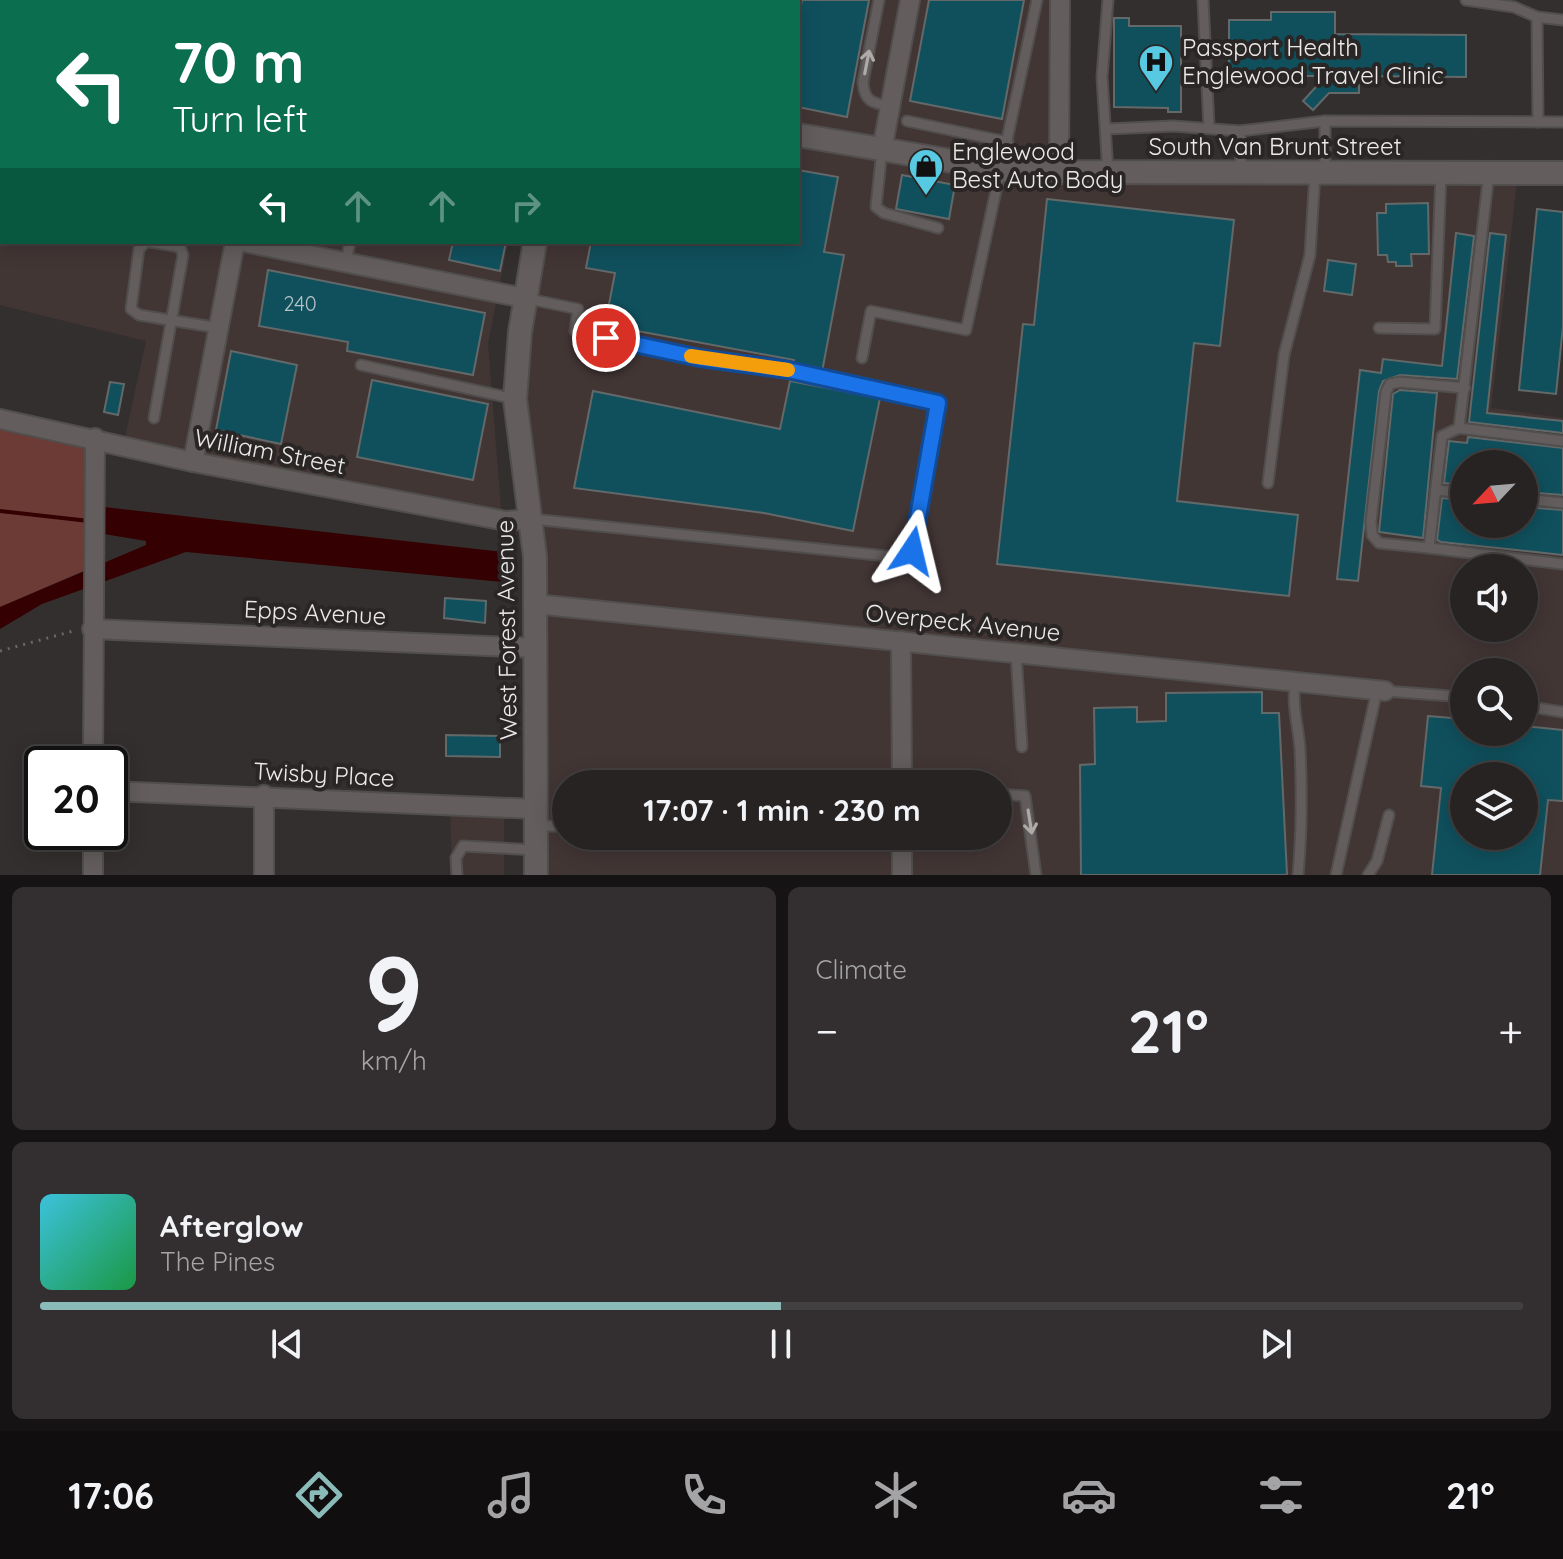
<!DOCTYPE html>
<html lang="en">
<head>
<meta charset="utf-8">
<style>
  :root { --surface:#272323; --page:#332f30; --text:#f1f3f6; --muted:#a4a4a6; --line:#434041; --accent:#8bbbb9 }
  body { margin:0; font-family:Quicksand,sans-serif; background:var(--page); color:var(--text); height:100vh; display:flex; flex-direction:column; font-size:30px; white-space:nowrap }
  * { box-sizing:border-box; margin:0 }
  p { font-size:26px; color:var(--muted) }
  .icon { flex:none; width:44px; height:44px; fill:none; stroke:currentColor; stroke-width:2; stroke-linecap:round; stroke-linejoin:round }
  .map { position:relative; height:875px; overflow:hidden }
  .panel { display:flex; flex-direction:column; gap:12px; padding:12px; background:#151313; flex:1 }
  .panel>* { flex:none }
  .banner { position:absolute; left:0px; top:0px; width:800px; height:244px; box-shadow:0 4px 20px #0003,0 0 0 2px var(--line); background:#0b6e4f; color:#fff; overflow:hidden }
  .needle { width:52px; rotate:244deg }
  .buttons { position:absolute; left:1450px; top:450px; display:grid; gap:16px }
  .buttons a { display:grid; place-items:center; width:88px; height:88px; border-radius:50%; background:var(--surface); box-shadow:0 4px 20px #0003,0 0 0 2px var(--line); font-size:40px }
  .speed { position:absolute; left:24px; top:746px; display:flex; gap:16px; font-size:40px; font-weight:700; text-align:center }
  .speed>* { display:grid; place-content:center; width:104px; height:104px; border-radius:50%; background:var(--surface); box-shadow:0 4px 20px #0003,0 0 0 2px var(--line); line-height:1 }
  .speed .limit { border:4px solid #111; border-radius:12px; background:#fff; color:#111 }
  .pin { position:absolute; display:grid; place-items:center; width:68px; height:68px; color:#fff; margin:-34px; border:4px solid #fff; border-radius:50%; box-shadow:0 2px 8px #0007 }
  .me { position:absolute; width:88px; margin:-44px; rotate:10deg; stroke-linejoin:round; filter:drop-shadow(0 0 6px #0008) }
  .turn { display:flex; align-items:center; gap:28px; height:168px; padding:0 40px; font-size:36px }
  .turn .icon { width:104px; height:104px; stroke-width:2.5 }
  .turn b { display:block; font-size:56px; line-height:68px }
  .lanes { display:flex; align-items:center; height:76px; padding:0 40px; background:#0003; justify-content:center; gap:40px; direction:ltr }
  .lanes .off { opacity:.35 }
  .big { font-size:60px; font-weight:800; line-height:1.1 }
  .panel .card { flex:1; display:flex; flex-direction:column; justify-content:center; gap:12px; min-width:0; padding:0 28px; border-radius:12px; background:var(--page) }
  .panel .dial { align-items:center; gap:0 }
  .dial b { font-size:104px; line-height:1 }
  .song { display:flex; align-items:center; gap:24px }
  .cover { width:96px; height:96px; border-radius:12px; background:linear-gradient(135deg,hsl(190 70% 55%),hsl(140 70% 35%)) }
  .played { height:8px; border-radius:4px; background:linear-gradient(90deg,var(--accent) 50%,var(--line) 50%) }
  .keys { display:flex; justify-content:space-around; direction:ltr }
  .heat { display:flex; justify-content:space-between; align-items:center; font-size:44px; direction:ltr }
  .panel .tiles { flex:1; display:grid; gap:12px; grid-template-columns:1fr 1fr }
  .card:last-child { grid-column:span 2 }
  .trip { position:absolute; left:552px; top:770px; width:460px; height:80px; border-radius:40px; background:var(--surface); box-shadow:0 4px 20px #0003,0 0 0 2px var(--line); font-weight:800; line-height:80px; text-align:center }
  .dock { display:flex; height:128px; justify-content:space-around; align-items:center; background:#100e0e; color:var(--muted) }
  .dock .icon { width:56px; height:56px }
  .dock .current { color:var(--accent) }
  .dock b { font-size:36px; color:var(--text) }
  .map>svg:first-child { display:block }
  .built { fill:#423635; fill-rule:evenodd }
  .green { fill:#6d3b36 }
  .water { fill:#340001 }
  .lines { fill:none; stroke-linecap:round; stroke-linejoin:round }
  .stream { stroke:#340001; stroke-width:4 }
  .building { fill:#10505d; stroke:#636869; stroke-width:2; fill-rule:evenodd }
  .service-casing { stroke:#514e4e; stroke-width:13 }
  .minor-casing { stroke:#514e4e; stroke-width:22 }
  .tertiary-casing { stroke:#514e4e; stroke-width:26 }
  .path { stroke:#6b6767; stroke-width:3; stroke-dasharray:2 6; stroke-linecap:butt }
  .service { stroke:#635e5d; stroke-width:9 }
  .minor { stroke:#635e5d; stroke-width:18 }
  .tertiary { stroke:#635e5d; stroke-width:22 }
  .oneway { stroke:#aeaaaa }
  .route-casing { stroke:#114b97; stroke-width:20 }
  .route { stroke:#1a73e8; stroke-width:14 }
  .slow { stroke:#f59e0b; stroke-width:14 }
  .labels { text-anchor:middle; stroke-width:8; stroke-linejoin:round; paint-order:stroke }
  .number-label { font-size:20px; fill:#b5c3c6 }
  .poi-label { font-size:24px; fill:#ece9e9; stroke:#2a2625; text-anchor:start }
  .street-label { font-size:24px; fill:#ece9e9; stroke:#2a2625 }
</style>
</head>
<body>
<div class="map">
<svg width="1563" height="875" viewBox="0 0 1563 875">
  <rect width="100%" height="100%" fill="#342f2f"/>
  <g class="built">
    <polygon points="0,0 554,0 2,2 2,242 508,242 488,344 502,522 123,447 146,341 0,305"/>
    <path d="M581,0H1060L1059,172L1518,173L1491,408L1563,418V875H536L521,461L535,242H798V2ZM1464,464H1524V524H1464ZM1464,568H1524V628H1464ZM1464,672H1524V732H1464ZM1464,776H1524V836H1464ZM566,784H998V836H566Z"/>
    <polygon points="450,802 504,803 504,875 452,875"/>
  </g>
  <polygon class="green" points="0,421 94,441 86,570 0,607"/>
  <polygon class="water" points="104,507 503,552 503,582 186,552 42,604 0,629 0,607 146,545 146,541 104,534"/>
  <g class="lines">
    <polyline class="stream" points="0,511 89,521"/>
  </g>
  <g class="building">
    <polygon points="802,0 869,0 847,117 798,107 798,20"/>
    <polygon points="929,0 1024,0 1002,119 910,101"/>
    <polygon points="1271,12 1335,12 1335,34 1466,35 1466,77 1359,76 1359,93 1329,93 1313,110 1303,101 1326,76 1229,76 1229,20 1271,20"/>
    <polygon points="1114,18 1129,18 1129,26 1181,26 1181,112 1168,112 1168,108 1114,107"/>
    <polygon points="798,170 838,177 824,252 844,255 822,372 793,366 794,360 605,325 615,273 586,268 591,242 798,242"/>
    <polygon points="902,175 955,185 949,219 896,209"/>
    <polygon points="1047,199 1234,220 1220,346 1194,343 1177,501 1298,515 1289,596 997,564 1023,324 1034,325"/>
    <polygon points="1428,203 1429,254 1411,254 1412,266 1396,266 1396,262 1388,262 1387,255 1378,255 1377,213 1386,213 1386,204"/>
    <polygon points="1537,209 1563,212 1563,326 1556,394 1519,390"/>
    <polygon points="1456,233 1474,236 1457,379 1400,375 1383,381 1379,391 1358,581 1337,579 1360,370 1381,373 1383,359 1442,366"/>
    <polygon points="1490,233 1506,235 1487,413 1563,421 1563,433 1469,422"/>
    <polygon points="453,242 506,242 500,271 449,260"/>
    <polygon points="1328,260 1356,264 1352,295 1324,291"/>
    <polygon points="268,270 485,313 473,375 347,351 348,342 259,326"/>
    <polygon points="231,351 297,365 281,444 216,430"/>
    <polygon points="372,380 488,404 473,480 357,457"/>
    <polygon points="790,381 880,398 853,531 764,513 574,488 593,391 780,429"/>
    <polygon points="110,382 124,384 118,415 104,412"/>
    <polygon points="1400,390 1437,393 1423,538 1379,532 1393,394"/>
    <polygon points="1468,437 1563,448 1563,495 1524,492 1524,464 1464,464 1464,485 1444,483 1449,441 1467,443"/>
    <polygon points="1442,498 1464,500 1464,524 1524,524 1524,507 1563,510 1563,555 1441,542 1437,540"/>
    <polygon points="445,598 486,601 485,623 444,618"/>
    <polygon points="1262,692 1262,713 1279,713 1287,875 1081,875 1080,765 1095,764 1094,708 1137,707 1137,722 1166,721 1166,693"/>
    <path d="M1428,716L1464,719V732H1524V726L1563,730V801L1548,800L1540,875H1432L1441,788L1421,786ZM1464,776H1524V836H1464Z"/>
    <polygon points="446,735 500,736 500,757 446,756"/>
  </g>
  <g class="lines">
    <g class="service-casing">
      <g id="service">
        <path d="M879,0L863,82C864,101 872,103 889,106"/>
        <polyline points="1108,0 1102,77 1108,173"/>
        <polyline points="1203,0 1209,127"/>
        <polyline points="1466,0 1514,7 1537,17 1563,20"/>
        <polyline points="119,2 119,0"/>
        <polyline points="636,2 637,0"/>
        <polyline points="1537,17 1538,122"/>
        <polyline points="907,121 1008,142"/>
        <polyline points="1107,129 1173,126 1240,131 1325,121 1563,122"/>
        <polyline points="1240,131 1241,170"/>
        <polyline points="882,150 876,207 884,213 938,228"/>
        <polyline points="1325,173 1325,121"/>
        <polyline points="0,192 2,193"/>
        <polyline points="146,242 139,249 131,309 139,315 219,328"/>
        <polyline points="150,242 180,247 183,255 154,418"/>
        <polyline points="346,262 350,242"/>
        <path d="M524,298L578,309L575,331C696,357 817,376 938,403L912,551L906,558L532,519"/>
        <polyline points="1379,328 1435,329 1441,173"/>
        <polyline points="862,358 871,311 966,330 1037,0"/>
        <polyline points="361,365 515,399"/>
        <polyline points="1465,388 1400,382 1390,384 1386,392 1371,521 1372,535 1379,543 1429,548 1442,436 1459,428 1489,173"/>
        <polyline points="1459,428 1563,441"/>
        <polyline points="1268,483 1284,355 1310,255 1315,173"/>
        <polyline points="1436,490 1464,493"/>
        <polyline points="1524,499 1563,503"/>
        <polyline points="1429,548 1563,564"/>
        <polyline points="1016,653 1022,747"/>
        <path d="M1295,681C1292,710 1298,723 1300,749C1302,792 1302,832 1298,875"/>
        <polyline points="1385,691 1464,697"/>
        <polyline points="1524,706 1563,712"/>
        <polyline points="998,794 1025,796 1036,875"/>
        <polyline points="536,826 566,826"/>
        <polyline points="457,875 456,858 463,846 536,850"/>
        <polyline points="1336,875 1377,690"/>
        <polyline points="1368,875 1377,861 1389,815"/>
      </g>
    </g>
    <g class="minor-casing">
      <g id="minor">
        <polyline points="86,0 96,2"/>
        <polyline points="281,2 281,0"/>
        <polyline points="756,2 757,0"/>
        <polyline points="882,150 910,0"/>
        <polyline points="1059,172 1060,0"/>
        <polyline points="244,242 524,298"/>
        <polyline points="0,419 193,462 506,521 532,519"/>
        <polyline points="193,462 235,242"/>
        <polyline points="535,604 1385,691"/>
        <polyline points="92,629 536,648"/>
        <polyline points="901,641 902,784"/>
        <polyline points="93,764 95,438"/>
        <polyline points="110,791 536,809"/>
        <polyline points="902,836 902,875"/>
        <polyline points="93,875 93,832"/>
        <polyline points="264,875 264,795"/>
      </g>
    </g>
    <g class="tertiary-casing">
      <g id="tertiary">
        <polyline points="581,2 581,0"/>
        <polyline points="798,135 1016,172 1563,173"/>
        <polyline points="535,242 520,332 515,399 535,557 536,875"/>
      </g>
    </g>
    <polyline class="path" points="0,651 77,630"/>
    <use href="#service" class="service"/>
    <use href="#minor" class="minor"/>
    <use href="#tertiary" class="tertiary"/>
  </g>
  <defs><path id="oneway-shaft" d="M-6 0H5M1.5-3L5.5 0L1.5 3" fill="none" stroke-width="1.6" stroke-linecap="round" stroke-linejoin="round" transform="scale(2)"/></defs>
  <g class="oneway">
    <use href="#oneway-shaft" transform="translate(867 62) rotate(-79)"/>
    <use href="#oneway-shaft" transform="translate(1030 822) rotate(81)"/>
  </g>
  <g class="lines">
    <g class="route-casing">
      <polyline id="route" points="606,338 700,358 788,370 938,403 912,551"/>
    </g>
    <use href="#route" class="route"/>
    <polyline class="slow" points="691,356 788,370"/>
  </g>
  <defs>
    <g id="hospital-pin" transform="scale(1.8)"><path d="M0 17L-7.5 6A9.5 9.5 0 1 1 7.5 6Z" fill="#57c9e2" stroke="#2a2625"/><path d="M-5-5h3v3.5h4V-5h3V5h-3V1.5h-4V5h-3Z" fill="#111"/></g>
    <g id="shop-pin" transform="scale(1.8)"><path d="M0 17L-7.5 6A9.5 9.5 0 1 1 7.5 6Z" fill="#57c9e2" stroke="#2a2625"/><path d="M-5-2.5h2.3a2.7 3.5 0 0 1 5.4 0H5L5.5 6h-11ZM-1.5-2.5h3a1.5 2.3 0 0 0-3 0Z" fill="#111"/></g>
  </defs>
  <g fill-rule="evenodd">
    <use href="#hospital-pin" x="1156" y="62"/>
    <use href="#shop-pin" x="926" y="166"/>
  </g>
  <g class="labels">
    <g class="number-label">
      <text x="300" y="311">240</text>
    </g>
    <g class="poi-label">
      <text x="1182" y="56">Passport Health<tspan x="1182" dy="28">Englewood Travel Clinic</tspan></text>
      <text x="952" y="160">Englewood<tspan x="952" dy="28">Best Auto Body</tspan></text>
    </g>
    <g class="street-label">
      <text x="1275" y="155">South Van Brunt Street</text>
      <text transform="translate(270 452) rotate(11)" y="8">William Street</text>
      <text transform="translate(315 613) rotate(3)" y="8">Epps Avenue</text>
      <text transform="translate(963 623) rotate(6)" y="8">Overpeck Avenue</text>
      <text transform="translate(507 630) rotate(-91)" y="8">West Forest Avenue</text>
      <text transform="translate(324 775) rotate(3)" y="8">Twisby Place</text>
    </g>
  </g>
</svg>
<div class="buttons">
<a><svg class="needle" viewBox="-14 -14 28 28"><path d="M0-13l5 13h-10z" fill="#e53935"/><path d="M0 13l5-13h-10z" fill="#a4a4a6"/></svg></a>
<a><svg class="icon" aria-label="sound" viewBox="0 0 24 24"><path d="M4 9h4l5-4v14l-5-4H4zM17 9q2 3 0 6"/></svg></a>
<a><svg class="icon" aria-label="search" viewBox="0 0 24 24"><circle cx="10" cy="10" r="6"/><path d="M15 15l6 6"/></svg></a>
<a><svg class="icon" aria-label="layers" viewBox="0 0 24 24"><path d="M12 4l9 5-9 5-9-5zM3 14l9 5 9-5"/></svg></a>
</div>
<div class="speed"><div class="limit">20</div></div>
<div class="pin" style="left:606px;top:338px;background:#d93025"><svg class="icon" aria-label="arrive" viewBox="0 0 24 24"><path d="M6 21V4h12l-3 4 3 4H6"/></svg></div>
<svg class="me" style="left:912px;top:551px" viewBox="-20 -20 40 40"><path d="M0-17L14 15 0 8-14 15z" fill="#1a73e8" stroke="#fff" stroke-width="4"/></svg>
<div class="trip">17:07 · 1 min · 230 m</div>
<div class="banner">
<div class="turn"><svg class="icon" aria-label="left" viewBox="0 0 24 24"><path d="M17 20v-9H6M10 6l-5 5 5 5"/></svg><div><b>70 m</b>Turn left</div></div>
<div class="lanes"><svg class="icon" aria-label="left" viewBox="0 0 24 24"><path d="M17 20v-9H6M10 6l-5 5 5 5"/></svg><svg class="icon off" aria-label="ahead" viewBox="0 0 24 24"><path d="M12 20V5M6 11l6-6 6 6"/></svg><svg class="icon off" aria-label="ahead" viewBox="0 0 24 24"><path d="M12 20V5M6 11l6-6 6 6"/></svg><svg class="icon off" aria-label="right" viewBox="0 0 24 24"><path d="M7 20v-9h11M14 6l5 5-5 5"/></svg></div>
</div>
</div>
<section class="panel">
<div class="tiles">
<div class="card dial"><b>9</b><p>km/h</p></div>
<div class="card"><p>Climate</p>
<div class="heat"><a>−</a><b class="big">21°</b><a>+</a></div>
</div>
<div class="card">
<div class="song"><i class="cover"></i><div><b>Afterglow</b><p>The Pines</p></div></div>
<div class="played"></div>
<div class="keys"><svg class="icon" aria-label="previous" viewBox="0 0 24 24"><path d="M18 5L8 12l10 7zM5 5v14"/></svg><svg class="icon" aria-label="pause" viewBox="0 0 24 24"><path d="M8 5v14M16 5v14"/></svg><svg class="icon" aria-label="next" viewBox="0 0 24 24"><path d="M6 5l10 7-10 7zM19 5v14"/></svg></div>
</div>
</div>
</section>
<nav class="dock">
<b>17:06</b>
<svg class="icon current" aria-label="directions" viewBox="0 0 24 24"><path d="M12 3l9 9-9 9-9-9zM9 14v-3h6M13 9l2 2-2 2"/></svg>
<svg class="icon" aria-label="music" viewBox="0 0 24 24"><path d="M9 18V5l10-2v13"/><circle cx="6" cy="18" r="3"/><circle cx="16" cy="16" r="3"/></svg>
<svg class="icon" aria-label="phone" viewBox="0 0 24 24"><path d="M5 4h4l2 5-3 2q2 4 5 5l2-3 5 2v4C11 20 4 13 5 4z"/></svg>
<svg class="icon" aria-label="climate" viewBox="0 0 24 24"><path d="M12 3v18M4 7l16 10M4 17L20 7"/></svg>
<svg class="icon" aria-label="car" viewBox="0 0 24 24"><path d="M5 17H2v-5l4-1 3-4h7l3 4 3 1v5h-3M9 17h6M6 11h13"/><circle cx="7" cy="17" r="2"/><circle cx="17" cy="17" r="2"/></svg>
<svg class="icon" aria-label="filters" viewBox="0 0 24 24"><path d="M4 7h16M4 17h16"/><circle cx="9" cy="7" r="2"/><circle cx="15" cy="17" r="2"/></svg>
<b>21°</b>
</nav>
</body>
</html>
